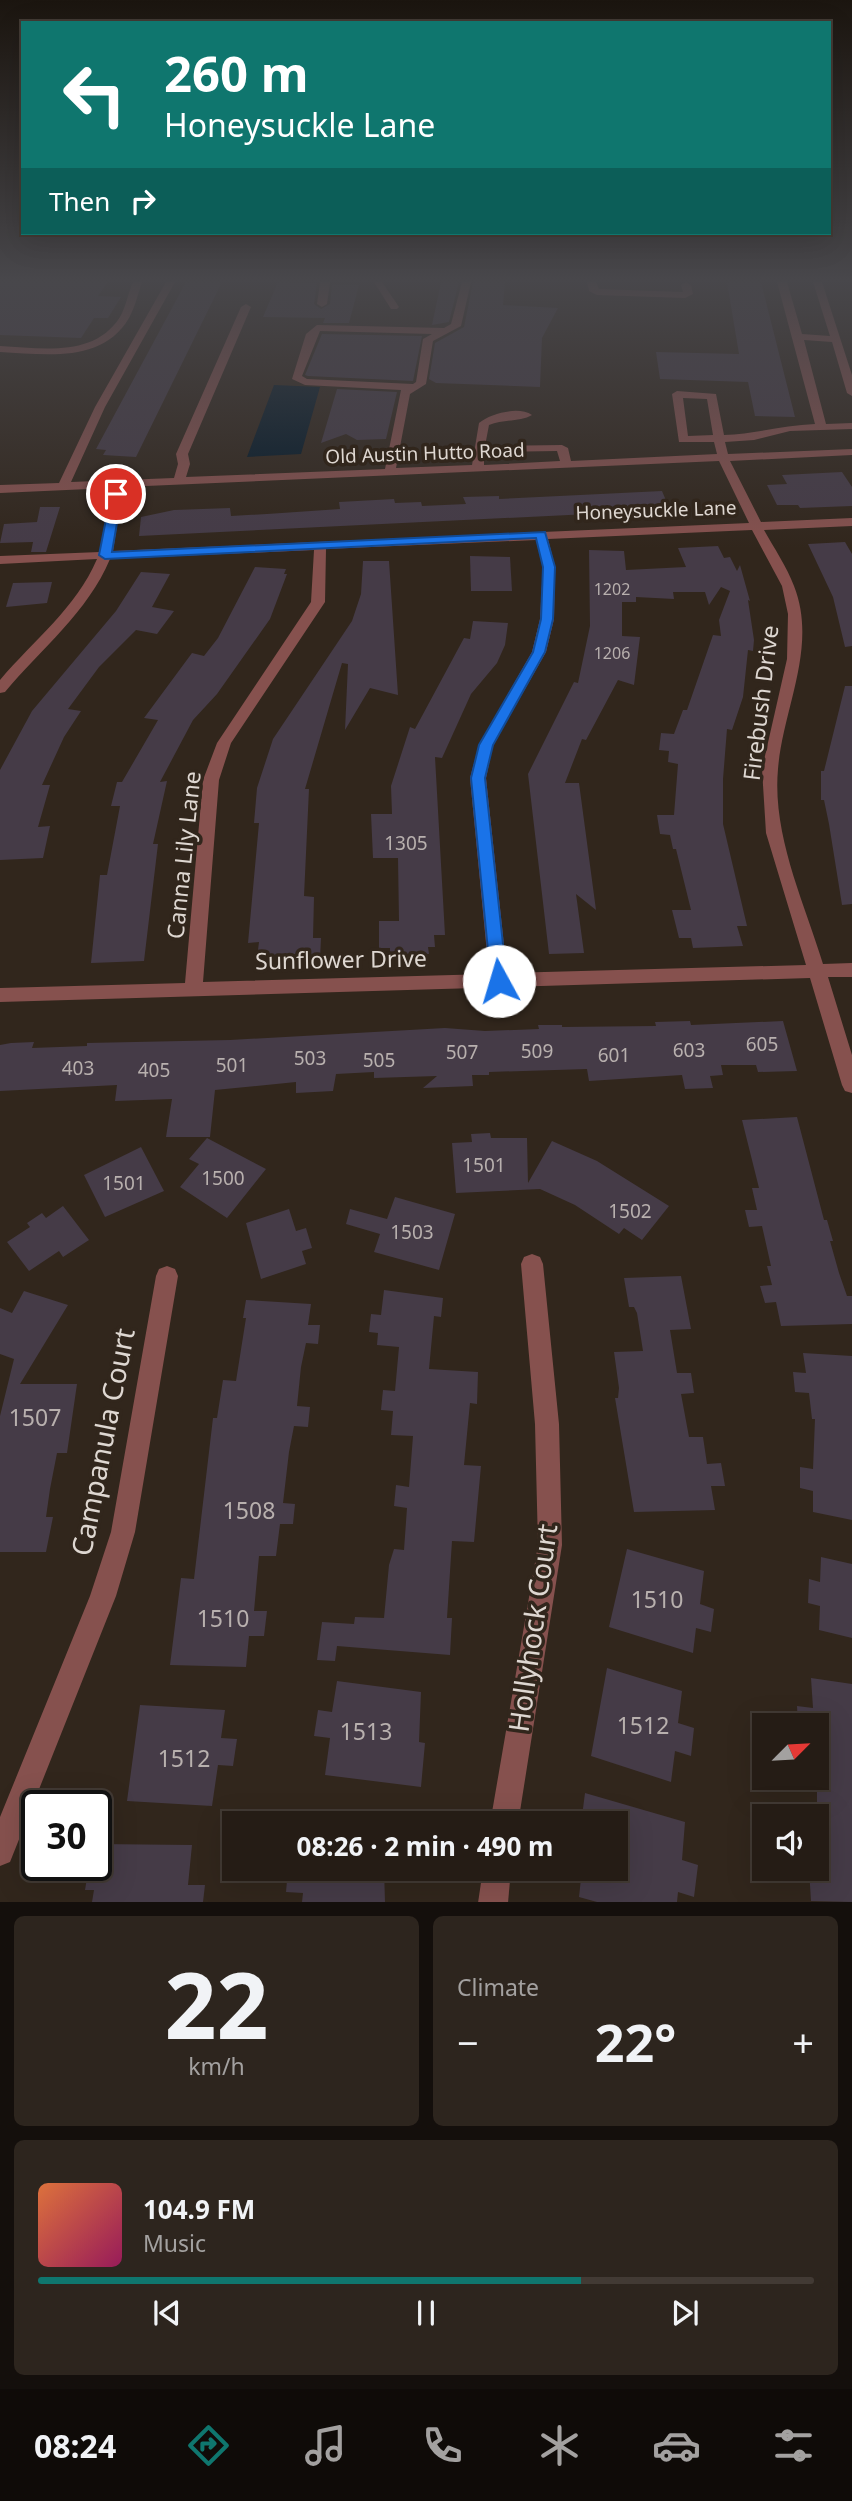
<!DOCTYPE html>
<html lang="en">
<head>
<meta charset="utf-8">
<style>
  :root { --surface:#251c15; --page:#2d251e; --text:#f1f3f6; --muted:#a3a1a0; --line:#423a34; --accent:#0f766e }
  body { margin:0; font-family:"Noto Sans",sans-serif; background:var(--page); color:var(--text); height:100vh; display:flex; flex-direction:column; font-size:26px; white-space:nowrap }
  * { box-sizing:border-box; margin:0 }
  p { font-size:23px; color:var(--muted) }
  .icon { flex:none; width:38px; height:38px; fill:none; stroke:currentColor; stroke-width:2; stroke-linecap:round; stroke-linejoin:round }
  .map { position:relative; height:1902px; overflow:hidden }
  .panel { display:flex; flex-direction:column; gap:14px; padding:14px; background:#140f0c; flex:1 }
  .panel>* { flex:none }
  .banner { position:absolute; left:21px; top:21px; width:810px; height:214px; border-radius:0px; box-shadow:0 7px 28px #0002,0 0 0 2px var(--line); background:#0f766e; color:#fff; overflow:hidden }
  .needle { width:46px; rotate:66deg }
  .controls { position:absolute; left:752px; top:1713px; display:grid; gap:14px }
  .controls a { display:grid; place-items:center; width:77px; height:77px; border-radius:0px; background:var(--surface); box-shadow:0 7px 28px #0002,0 0 0 2px var(--line); font-size:35px }
  .speed { position:absolute; left:21px; top:1790px; display:flex; gap:14px; font-size:35px; font-weight:700; text-align:center }
  .speed>* { display:grid; place-content:center; width:91px; height:91px; border-radius:50%; background:var(--surface); box-shadow:0 7px 28px #0002,0 0 0 2px var(--line); line-height:1 }
  .speed .limit { border:4px solid #111; border-radius:10px; background:#fff; color:#111 }
  .pin { position:absolute; display:grid; place-items:center; width:60px; height:60px; color:#fff; margin:-30px; border:4px solid #fff; border-radius:50%; box-shadow:0 2px 7px #0007 }
  .me { position:absolute; width:77px; margin:-38px; rotate:354deg; stroke-linejoin:round; filter:drop-shadow(0 0 5px #0008) }
  .turn { display:flex; align-items:center; gap:24px; height:147px; padding:0 28px; font-size:32px }
  .turn .icon { width:91px; height:91px; stroke-width:2.5 }
  .turn b { display:block; font-size:49px; line-height:60px }
  .then { display:flex; align-items:center; height:66px; padding:0 28px; background:#0003; gap:14px; font-size:26px }
  .big { font-size:52px; font-weight:700; line-height:1.1 }
  .panel .card { flex:1; display:flex; flex-direction:column; justify-content:center; gap:10px; min-width:0; padding:0 24px; border-radius:10px; background:var(--page) }
  .panel .dial { align-items:center; gap:0 }
  .dial b { font-size:91px; line-height:1 }
  .song { display:flex; align-items:center; gap:21px }
  .cover { width:84px; height:84px; border-radius:10px; background:linear-gradient(135deg,hsl(20 70% 55%),hsl(330 70% 35%)) }
  .played { height:7px; border-radius:4px; background:linear-gradient(90deg,var(--accent) 70%,var(--line) 70%) }
  .keys { display:flex; justify-content:space-around; direction:ltr }
  .heat { display:flex; justify-content:space-between; align-items:center; font-size:38px; direction:ltr }
  .panel .tiles { flex:1; display:grid; gap:14px; grid-template-columns:1fr 1fr }
  .card:last-child { grid-column:span 2 }
  .trip { position:absolute; left:222px; top:1811px; width:406px; height:70px; border-radius:0px; background:var(--surface); box-shadow:0 7px 28px #0002,0 0 0 2px var(--line); font-weight:700; line-height:70px; text-align:center }
  .dock { display:flex; height:112px; justify-content:space-around; align-items:center; background:#0f0b08; color:var(--muted) }
  .dock .icon { width:49px; height:49px }
  .dock .on { color:var(--accent) }
  .dock b { font-size:32px; color:var(--text) }
  .map>svg:first-child { display:block }
  .water { fill:#041928 }
  .building { fill:#453b47 }
  .lines { fill:none; stroke-linecap:round; stroke-linejoin:round }
  .minor { fill:#86514e; fill-rule:evenodd }
  .route { fill:#1a73e8; stroke:#114b97; stroke-width:2 }
  .labels { text-anchor:middle; stroke-width:7; stroke-linejoin:round; paint-order:stroke }
  .far-number-label { font-size:16px; fill:#b8b0ae }
  .far-street-label { font-size:19px; fill:#ded7d1; stroke:#31261c }
  .number-label { font-size:19px; fill:#b8b0ae }
  .street-label { font-size:23px; fill:#ded7d1; stroke:#31261c }
  .near-number-label { font-size:23px; fill:#b8b0ae }
  .near-street-label { font-size:28px; fill:#ded7d1; stroke:#31261c }
</style>
</head>
<body>
<div class="map">
<svg width="852" height="1903" viewBox="0 0 852 1903">
  <rect width="100%" height="100%" fill="#31261c"/>
  <polygon class="water" points="274,385 320,387 301,454 247,457"/>
  <g class="building">
    <polygon points="0,282 108,282 98,296 121,297 108,318 94,318 81,338 0,335"/>
    <polygon points="186,282 222,282 136,457 103,455 106,450 96,449"/>
    <polygon points="278,282 317,283 314,304 321,309 330,304 332,284 359,285 349,323 323,323 325,318 263,317"/>
    <polygon points="441,282 459,282 449,322 432,325"/>
    <polygon points="473,282 505,282 503,305 558,308 542,338 540,387 436,383 429,379 435,343 464,327"/>
    <polygon points="727,282 761,282 795,417 755,416 748,382 660,379 656,352 739,354"/>
    <polygon points="322,334 422,336 413,381 308,376 305,375"/>
    <polygon points="337,389 397,392 386,439 357,440 346,434 321,443"/>
    <polygon points="842,472 852,487 852,506 800,508 798,505 777,505 767,485 787,484 782,475"/>
    <polygon points="662,491 670,510 139,536 141,517 174,510 230,508 231,516 267,514 340,509 339,502 394,499 395,503 421,502 422,506 466,504 463,497 499,496 499,499"/>
    <polygon points="40,507 60,507 46,552 31,552 33,542 0,543 4,524 37,522"/>
    <polygon points="845,542 852,554 852,646 845,647 833,597 808,544"/>
    <polygon points="718,546 724,558 730,557 737,571 740,565 750,601 748,600 754,640 753,651 748,650 743,697 732,730 727,729 723,779 723,824 747,926 737,926 743,946 693,948 691,938 679,938 672,910 691,910 676,849 673,849 670,835 660,834 657,815 674,815 678,764 668,762 669,751 659,750 661,733 674,734 683,710 687,710 713,635 721,636 719,620 730,591 721,587 709,605 705,592 673,592 674,599 636,597 636,602 622,602 622,636 640,637 634,685 618,680 586,740 582,739 565,783 579,783 596,910 576,894 584,953 549,954 528,774 574,682 578,683 590,626 589,550 624,551 626,570 686,567 678,548"/>
    <polygon points="470,556 510,557 512,591 471,591"/>
    <polygon points="363,561 389,561 398,695 370,688 345,730 348,664 342,663 305,789 309,789 304,896 314,897 313,938 321,938 320,959 267,961 264,950 258,950 259,942 248,943 259,823 254,823 257,788 273,739 352,621 361,594"/>
    <polygon points="255,567 286,569 284,574 287,574 270,619 217,694 193,720 160,782 167,781 153,844 158,844 144,961 91,963 100,875 107,875 120,806 111,806 117,782 122,782 158,720 144,718 192,653 204,656 218,638"/>
    <polygon points="141,572 170,574 152,607 174,611 157,634 136,630 99,667 68,709 81,711 64,737 42,785 50,785 38,827 50,826 43,858 0,860 0,770 32,711 116,611"/>
    <polygon points="52,582 47,603 6,607 13,583"/>
    <polygon points="473,621 508,623 505,645 497,663 471,694 442,758 435,757 445,935 434,935 435,947 428,947 429,954 390,955 390,948 379,948 379,921 399,921 398,858 373,858 371,814 392,814 391,786 410,727 415,729 464,638 470,639"/>
    <polygon points="845,686 852,686 852,904 842,905 829,824 824,800 821,800 821,771 824,771"/>
    <polygon points="690,1021 691,1025 783,1021 797,1071 758,1072 756,1065 721,1065 723,1075 710,1076 713,1088 685,1089 682,1075 589,1081 587,1069 489,1072 489,1075 472,1075 473,1086 423,1088 437,1076 374,1078 374,1072 336,1074 333,1091 296,1093 296,1082 215,1090 210,1137 166,1137 172,1099 115,1101 117,1085 0,1091 0,1045 11,1043 34,1042 32,1048 87,1046 87,1043 230,1040 445,1028 485,1031 539,1029 538,1025 562,1025 562,1027 656,1026 655,1022"/>
    <polygon points="797,1117 824,1220 827,1220 833,1241 830,1241 839,1273 847,1296 852,1296 852,1324 781,1326 776,1302 765,1303 760,1286 772,1285 767,1266 771,1266 762,1226 749,1227 745,1210 757,1210 752,1188 759,1188 742,1120"/>
    <polygon points="490,1133 491,1138 527,1138 528,1183 552,1141 597,1161 669,1206 642,1240 624,1228 619,1234 575,1205 540,1189 456,1193 452,1143 472,1142 471,1134"/>
    <polygon points="207,1138 266,1169 227,1218 180,1187 199,1164 189,1159"/>
    <polygon points="141,1147 164,1191 105,1217 84,1175"/>
    <polygon points="395,1197 455,1214 439,1270 374,1252 380,1234 346,1224 350,1209 387,1219"/>
    <polygon points="63,1206 89,1240 63,1257 59,1251 29,1271 7,1242 30,1227 27,1223 42,1213 46,1218"/>
    <polygon points="289,1209 296,1231 306,1228 312,1248 302,1251 306,1264 261,1279 246,1223"/>
    <polygon points="681,1276 691,1329 670,1330 677,1373 691,1373 694,1393 681,1394 689,1437 703,1437 707,1464 721,1463 725,1486 711,1486 715,1510 634,1512 615,1398 618,1398 619,1388 614,1352 643,1351 637,1313 634,1307 629,1307 624,1278"/>
    <polygon points="384,1290 443,1298 441,1317 434,1316 429,1369 478,1372 477,1404 470,1403 464,1465 481,1466 474,1542 452,1541 447,1618 452,1618 450,1655 337,1646 335,1661 317,1660 322,1622 354,1624 355,1617 384,1618 389,1565 394,1549 404,1550 407,1508 394,1506 396,1485 409,1487 413,1436 391,1435 393,1411 381,1410 383,1390 395,1391 399,1347 377,1345 378,1333 369,1332 371,1314 381,1315"/>
    <polygon points="24,1291 68,1305 20,1384 77,1384 67,1453 57,1453 50,1489 46,1517 53,1517 46,1552 0,1552 0,1416 14,1359 0,1354 0,1308 12,1313"/>
    <polygon points="246,1300 311,1304 308,1325 320,1325 318,1344 306,1343 301,1367 297,1406 310,1407 308,1427 294,1426 289,1452 283,1503 295,1504 293,1524 280,1524 276,1556 259,1556 254,1611 267,1611 264,1636 249,1636 246,1667 170,1665 181,1578 194,1579 213,1418 217,1418 223,1380 236,1381 246,1318 243,1318"/>
    <polygon points="803,1353 852,1356 852,1520 813,1512 813,1491 800,1488 800,1467 813,1469 815,1419 812,1419 809,1393 795,1392 793,1372 806,1373"/>
    <polygon points="627,1549 704,1571 700,1604 714,1609 711,1632 696,1628 693,1653 609,1627"/>
    <polygon points="821,1557 852,1564 852,1638 819,1630 820,1606 808,1603 809,1579 820,1582"/>
    <polygon points="607,1668 682,1691 678,1723 694,1728 691,1756 675,1751 671,1782 591,1756"/>
    <polygon points="811,1678 852,1684 852,1902 811,1901 809,1869 817,1869 817,1726 798,1726 797,1706 813,1708"/>
    <polygon points="337,1681 421,1692 419,1742 425,1743 421,1787 325,1775 330,1738 314,1736 318,1710 332,1712"/>
    <polygon points="140,1705 225,1710 221,1738 237,1739 233,1766 218,1765 212,1806 127,1801"/>
    <polygon points="585,1793 685,1822 682,1860 698,1865 694,1897 678,1892 677,1902 597,1902 579,1897 582,1869 616,1869 616,1824 581,1824"/>
    <polygon points="96,1844 192,1845 188,1885 205,1885 203,1902 92,1902 94,1890 85,1890 89,1866 96,1866"/>
    <polygon points="288,1869 384,1869 385,1902 302,1902 303,1893 286,1892"/>
  </g>
  <g class="lines">
    <g class="minor">
      <path d="M133,282H142C138,294 135,307 129,318C102,364 45,354 0,352V346C41,348 94,358 120,317C126,307 128,293 133,282Z"/>
      <path d="M166,282H175L105,407L71,482L174,478L178,464L176,454L241,307L246,304L251,307L188,454L190,464L186,477L385,469L401,390L305,385L292,379L306,334L317,325L444,328L451,324L462,282H471L461,326L433,341L426,384L410,394L396,468L472,465L479,423C491,413 519,406 532,415C521,422 503,419 489,425L485,446L562,445L568,448L571,461L717,454L714,442H679L672,394L677,391L716,394L724,435C755,434 784,425 815,424L777,282H787L802,334L830,336L813,282H822L852,375V396L847,393L832,342L804,340L826,424L852,423V429L790,431L754,440L725,442L728,454L852,449V455L730,461L761,522L852,518V526L764,530C774,548 787,567 794,586C818,647 783,708 778,769C772,835 804,902 823,964L852,963V977H828L852,1055V1093L845,1091L842,1085L810,978L0,1002V988L185,983L203,780L217,743L311,602L314,550L110,559C88,612 41,649 5,692L0,693V680C34,640 76,608 97,559L0,564V556L100,552L111,488L0,493V485L59,483L95,407ZM320,331L432,334L423,339L416,382L413,384L307,379L302,376ZM683,398L707,399L713,435L688,436ZM557,451L560,461L484,465V452ZM719,461L749,523L113,551L123,487ZM752,530L782,586L788,614L787,659L762,769L766,833L806,965L507,973L486,778L493,745L546,652L554,619L555,567L548,539ZM536,540L543,567L540,619L532,652L479,745L470,778L489,974L203,982L219,780L231,743L325,602L326,549Z"/>
      <polygon points="320,282 330,282 327,304 322,307 317,304"/>
      <polygon points="374,282 382,282 399,307 397,309 391,309"/>
      <polygon points="587,282 596,282 599,289 683,292 681,285 686,282 691,285 693,294 685,298 597,295 589,291"/>
      <polygon points="532,1254 540,1257 543,1264 559,1424 562,1545 518,1824 490,1824 538,1545 535,1424 521,1264 524,1257"/>
      <polygon points="167,1266 175,1269 178,1276 135,1532 116,1596 14,1852 10,1862 0,1866 0,1817 90,1596 111,1532 156,1276 159,1269"/>
      <polygon points="483,1869 511,1869 508,1903 478,1903"/>
    </g>
  </g>
  <linearGradient id="sky" x2="0" y2="1"><stop stop-color="#1b150f"/><stop offset="0.51" stop-color="#48474b"/><stop offset="1" stop-color="#48474b" stop-opacity="0"/></linearGradient>
  <rect width="852" height="548" fill="url(#sky)"/>
  <polygon class="route" points="116,491 122,494 112,552 545,532 555,567 553,619 545,652 493,745 485,778 507,981 505,985 499,987 491,981 471,778 479,745 533,652 541,619 543,567 536,538 105,559 99,555 111,494"/>
  <g class="labels">
    <g class="far-number-label">
      <text x="612" y="595">1202</text>
      <text x="612" y="659">1206</text>
    </g>
    <g class="far-street-label">
      <text transform="translate(425 453) rotate(-2)" y="7">Old Austin Hutto Road</text>
      <text transform="translate(656 510) rotate(-2)" y="7">Honeysuckle Lane</text>
    </g>
    <g class="number-label">
      <text x="406" y="850">1305</text>
      <text x="762" y="1051">605</text>
      <text x="689" y="1057">603</text>
      <text x="537" y="1058">509</text>
      <text x="462" y="1059">507</text>
      <text x="614" y="1062">601</text>
      <text x="310" y="1065">503</text>
      <text x="379" y="1067">505</text>
      <text x="232" y="1072">501</text>
      <text x="78" y="1075">403</text>
      <text x="154" y="1077">405</text>
      <text x="484" y="1172">1501</text>
      <text x="223" y="1185">1500</text>
      <text x="124" y="1190">1501</text>
      <text x="630" y="1218">1502</text>
      <text x="412" y="1239">1503</text>
    </g>
    <g class="street-label">
      <text transform="translate(761 703) rotate(-83)" y="8">Firebush Drive</text>
      <text transform="translate(184 855) rotate(-84)" y="8">Canna Lily Lane</text>
      <text transform="translate(341 960) rotate(-1)" y="8">Sunflower Drive</text>
    </g>
    <g class="near-number-label">
      <text x="35" y="1426">1507</text>
      <text x="249" y="1519">1508</text>
      <text x="657" y="1608">1510</text>
      <text x="223" y="1627">1510</text>
      <text x="643" y="1734">1512</text>
      <text x="366" y="1740">1513</text>
      <text x="184" y="1767">1512</text>
    </g>
    <g class="near-street-label">
      <text transform="translate(103 1442) rotate(-79)" y="10">Campanula Court</text>
      <text transform="translate(533 1628) rotate(-82)" y="10">Hollyhock Court</text>
    </g>
  </g>
</svg>
<div class="controls">
<a><svg class="needle" viewBox="-14 -14 28 28"><path d="M0-13l5 13h-10z" fill="#e53935"/><path d="M0 13l5-13h-10z" fill="#a3a1a0"/></svg></a>
<a><svg class="icon" aria-label="sound" viewBox="0 0 24 24"><path d="M4 9h4l5-4v14l-5-4H4zM17 9q2 3 0 6"/></svg></a>
</div>
<div class="speed"><div class="limit">30</div></div>
<div class="pin" style="left:116px;top:494px;background:#d93025"><svg class="icon" aria-label="arrive" viewBox="0 0 24 24"><path d="M6 21V4h12l-3 4 3 4H6"/></svg></div>
<svg class="me" style="left:499px;top:981px" viewBox="-20 -20 40 40"><circle r="19" fill="#fff"/><path d="M0-13L10 11 0 6-10 11z" fill="#1a73e8"/></svg>
<div class="trip">08:26 · 2 min · 490 m</div>
<div class="banner">
<div class="turn"><svg class="icon" aria-label="left" viewBox="0 0 24 24"><path d="M17 20v-9H6M10 6l-5 5 5 5"/></svg><div><b>260 m</b>Honeysuckle Lane</div></div>
<div class="then">Then<svg class="icon" aria-label="right" viewBox="0 0 24 24"><path d="M7 20v-9h11M14 6l5 5-5 5"/></svg></div>
</div>
</div>
<section class="panel">
<div class="tiles">
<div class="card dial"><b>22</b><p>km/h</p></div>
<div class="card"><p>Climate</p>
<div class="heat"><a>−</a><b class="big">22°</b><a>+</a></div>
</div>
<div class="card">
<div class="song"><i class="cover"></i><div><b>104.9 FM</b><p>Music</p></div></div>
<div class="played"></div>
<div class="keys"><svg class="icon" aria-label="previous" viewBox="0 0 24 24"><path d="M18 5L8 12l10 7zM5 5v14"/></svg><svg class="icon" aria-label="pause" viewBox="0 0 24 24"><path d="M8 5v14M16 5v14"/></svg><svg class="icon" aria-label="next" viewBox="0 0 24 24"><path d="M6 5l10 7-10 7zM19 5v14"/></svg></div>
</div>
</div>
</section>
<nav class="dock">
<b>08:24</b>
<svg class="icon on" aria-label="directions" viewBox="0 0 24 24"><path d="M12 3l9 9-9 9-9-9zM9 14v-3h6M13 9l2 2-2 2"/></svg>
<svg class="icon" aria-label="music" viewBox="0 0 24 24"><path d="M9 18V5l10-2v13"/><circle cx="6" cy="18" r="3"/><circle cx="16" cy="16" r="3"/></svg>
<svg class="icon" aria-label="phone" viewBox="0 0 24 24"><path d="M5 4h4l2 5-3 2q2 4 5 5l2-3 5 2v4C11 20 4 13 5 4z"/></svg>
<svg class="icon" aria-label="climate" viewBox="0 0 24 24"><path d="M12 3v18M4 7l16 10M4 17L20 7"/></svg>
<svg class="icon" aria-label="car" viewBox="0 0 24 24"><path d="M5 17H2v-5l4-1 3-4h7l3 4 3 1v5h-3M9 17h6M6 11h13"/><circle cx="7" cy="17" r="2"/><circle cx="17" cy="17" r="2"/></svg>
<svg class="icon" aria-label="filters" viewBox="0 0 24 24"><path d="M4 7h16M4 17h16"/><circle cx="9" cy="7" r="2"/><circle cx="15" cy="17" r="2"/></svg>
</nav>
</body>
</html>
